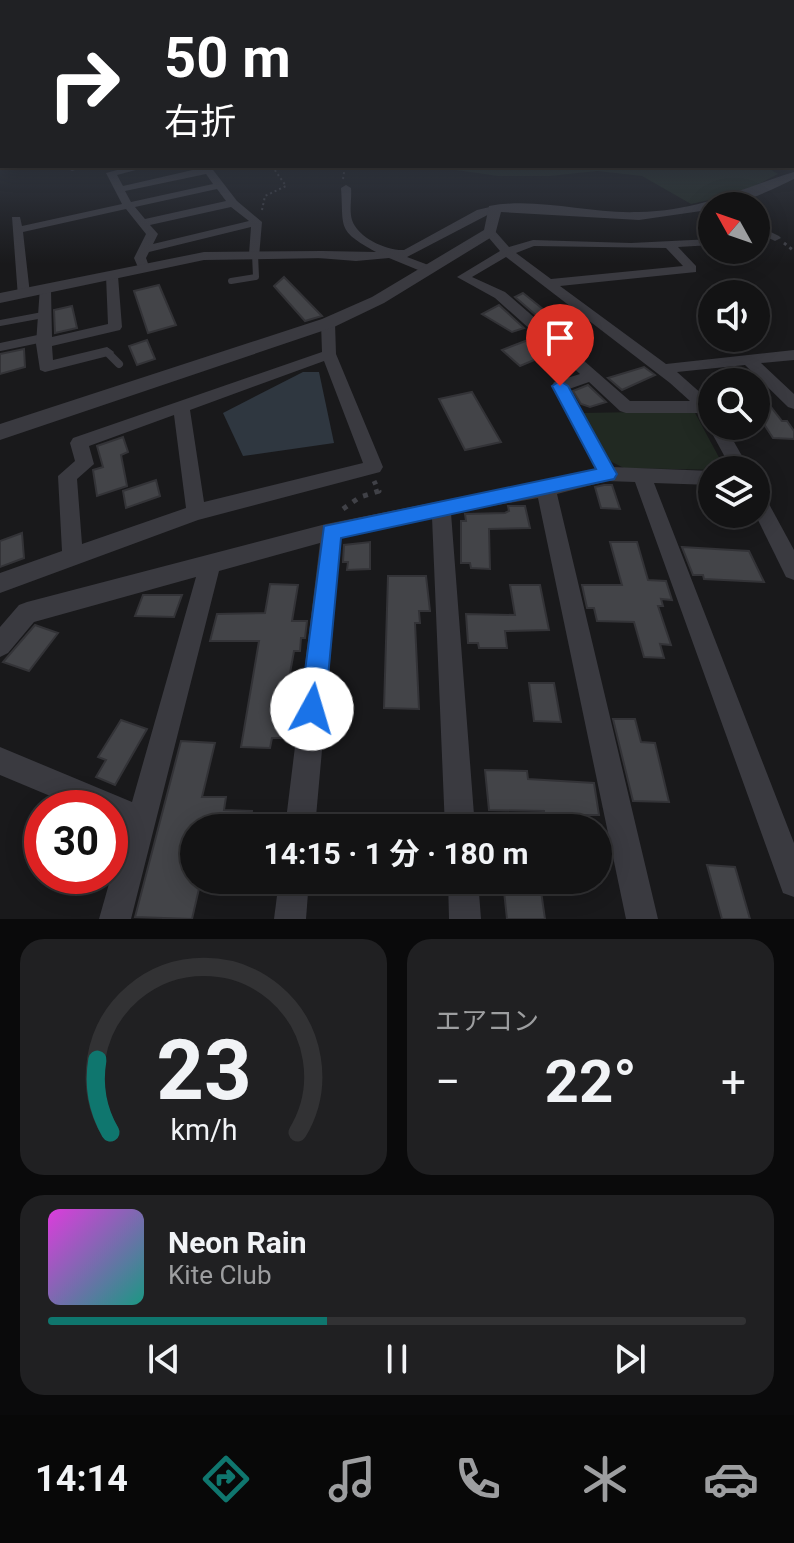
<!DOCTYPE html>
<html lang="ja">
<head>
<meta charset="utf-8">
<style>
  :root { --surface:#131314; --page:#202022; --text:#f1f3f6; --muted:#9d9ea0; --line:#323234; --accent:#0f766e }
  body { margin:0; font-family:Roboto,"Noto Sans JP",sans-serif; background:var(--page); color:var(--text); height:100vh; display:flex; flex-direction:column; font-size:30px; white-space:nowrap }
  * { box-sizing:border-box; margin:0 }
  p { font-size:26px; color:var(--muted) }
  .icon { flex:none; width:44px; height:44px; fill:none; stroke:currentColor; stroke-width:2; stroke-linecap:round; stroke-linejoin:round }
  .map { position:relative; height:919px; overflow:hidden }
  .details { display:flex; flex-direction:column; gap:20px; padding:20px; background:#0a0a0b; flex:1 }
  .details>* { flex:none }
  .guide { position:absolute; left:0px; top:0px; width:794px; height:168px; box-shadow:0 4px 20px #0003,0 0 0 2px var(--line); background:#202124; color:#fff; overflow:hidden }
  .needle { width:52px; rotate:310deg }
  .tools { position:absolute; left:698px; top:192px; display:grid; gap:16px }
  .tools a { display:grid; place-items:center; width:72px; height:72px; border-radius:50%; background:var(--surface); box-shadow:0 4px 20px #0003,0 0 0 2px var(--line); font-size:40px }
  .speed { position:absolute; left:24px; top:790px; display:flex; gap:16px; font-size:40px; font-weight:700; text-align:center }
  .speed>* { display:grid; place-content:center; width:104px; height:104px; border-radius:50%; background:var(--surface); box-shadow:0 4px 20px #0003,0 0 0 2px var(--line); line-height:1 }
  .speed .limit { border:12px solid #d22; background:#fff; color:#111 }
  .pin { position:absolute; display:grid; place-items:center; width:68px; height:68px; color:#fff; margin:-82px -34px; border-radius:50% 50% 50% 0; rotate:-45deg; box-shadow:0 0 8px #0007 }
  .pin .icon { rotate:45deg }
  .me { position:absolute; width:88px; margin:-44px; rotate:6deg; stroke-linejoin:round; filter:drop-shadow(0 0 6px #0008) }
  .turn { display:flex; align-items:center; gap:28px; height:168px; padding:0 32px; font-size:36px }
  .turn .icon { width:104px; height:104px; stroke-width:2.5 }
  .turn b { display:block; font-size:56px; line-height:68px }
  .big { font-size:60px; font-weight:700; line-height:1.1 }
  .details .card { flex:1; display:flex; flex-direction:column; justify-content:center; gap:12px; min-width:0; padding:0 28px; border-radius:24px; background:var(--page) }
  .details .dial { align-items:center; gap:0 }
  .dial svg { height:208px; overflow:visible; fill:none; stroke:var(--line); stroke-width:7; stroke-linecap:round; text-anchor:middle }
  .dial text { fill:var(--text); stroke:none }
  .song { display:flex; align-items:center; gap:24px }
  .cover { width:96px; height:96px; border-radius:12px; background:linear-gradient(135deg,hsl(300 70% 55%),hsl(170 70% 35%)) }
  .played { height:8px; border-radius:4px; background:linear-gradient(90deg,var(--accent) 40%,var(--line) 40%) }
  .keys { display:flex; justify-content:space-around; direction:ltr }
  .heat { display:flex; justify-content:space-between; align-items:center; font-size:44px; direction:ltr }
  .details .tiles { flex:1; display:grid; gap:20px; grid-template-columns:1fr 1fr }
  .card:last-child { grid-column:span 2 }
  .trip { position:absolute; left:180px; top:814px; width:432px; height:80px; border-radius:40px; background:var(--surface); box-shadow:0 4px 20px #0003,0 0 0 2px var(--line); font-weight:700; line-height:80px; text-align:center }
  .dock { display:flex; height:128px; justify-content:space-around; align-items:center; background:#080808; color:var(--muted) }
  .dock .icon { width:56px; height:56px }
  .dock .selected { color:var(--accent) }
  .dock b { font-size:36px; color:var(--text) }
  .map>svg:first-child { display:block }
  .green { fill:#212922 }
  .water { fill:#2f3740 }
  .building { fill:#434448; stroke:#333337; stroke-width:2 }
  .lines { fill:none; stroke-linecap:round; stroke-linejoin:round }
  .path-far2 { stroke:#404147; stroke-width:2; stroke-dasharray:2 3; stroke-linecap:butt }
  .path-far1 { stroke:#404147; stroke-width:3; stroke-dasharray:3 4; stroke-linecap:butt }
  .path { stroke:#404147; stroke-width:5; stroke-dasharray:5 7; stroke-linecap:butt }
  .service-far1 { stroke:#3a3a40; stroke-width:6 }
  .service { stroke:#3a3a40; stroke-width:8 }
  .minor { fill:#3a3a40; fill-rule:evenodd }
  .tertiary { fill:#3a3a40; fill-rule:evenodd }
  .route { fill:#1a73e8; stroke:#114b97; stroke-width:2 }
</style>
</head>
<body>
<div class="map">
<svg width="794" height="919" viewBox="0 0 794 919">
  <rect width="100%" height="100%" fill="#19191b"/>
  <g class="green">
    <polygon points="428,166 765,166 778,174 741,193 691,204 642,176 597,171 550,176 498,176"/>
    <polygon points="694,411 722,463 719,470 624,468 604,458 582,413"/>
  </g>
  <polygon class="water" points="303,372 319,372 334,443 243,456 223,413"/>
  <g class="building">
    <polygon points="284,277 322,316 305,321 274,286"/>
    <polygon points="159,285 176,325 148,333 134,291"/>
    <polygon points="523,293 554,318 544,322 515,297"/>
    <polygon points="499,305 524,328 512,332 482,314"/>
    <polygon points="72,306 77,328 55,333 54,310"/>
    <polygon points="147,340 155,359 137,365 129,346"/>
    <polygon points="528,340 546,355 520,366 502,350"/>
    <polygon points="24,349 25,367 0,374 0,354"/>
    <polygon points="644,367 655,375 622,390 608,378"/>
    <polygon points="588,385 606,402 590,407 581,404 573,391"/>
    <polygon points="756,388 782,421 787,421 794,431 794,439 773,438 756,412"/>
    <polygon points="472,392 501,442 465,450 439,399"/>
    <polygon points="123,437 128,452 121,455 127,486 97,496 93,470 103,467 97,446"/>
    <polygon points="156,480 160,496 126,508 123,491"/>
    <polygon points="604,485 612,485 620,509 601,508 595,487"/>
    <polygon points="508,506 525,506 530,528 489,529 490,569 471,568 470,563 461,563 461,521 466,521 465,514 505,513 509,511"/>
    <polygon points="22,533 24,558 0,567 0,541"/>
    <polygon points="370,542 370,569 347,570 348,562 343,562 344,545"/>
    <polygon points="610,542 637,542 648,580 666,581 672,600 661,599 663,606 658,606 671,645 660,644 664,658 644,657 634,622 597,621 594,608 587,608 582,585 622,585"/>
    <polygon points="682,547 749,551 764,582 704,579 703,575 693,575"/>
    <polygon points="388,576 426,576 430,611 419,611 420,623 415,623 419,709 384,708"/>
    <polygon points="270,584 298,585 292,621 307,621 305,638 301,638 300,651 294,651 283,712 288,712 284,738 272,738 270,748 241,747 259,641 210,641 217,614 265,613"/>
    <polygon points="510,585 540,585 549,630 505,631 507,648 479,648 478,643 468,643 466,614 515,615"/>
    <polygon points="143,595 182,595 174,617 135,616"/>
    <polygon points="35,625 58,633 29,671 3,662"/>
    <polygon points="529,683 554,683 561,722 534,721"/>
    <polygon points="613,719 635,719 641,742 655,743 669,802 633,801"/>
    <polygon points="121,720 147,729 115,785 96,777 106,760 98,757"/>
    <polygon points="181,741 215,743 202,797 226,797 224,810 252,811 250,828 194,828 194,880 201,880 192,919 135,917"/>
    <polygon points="485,770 527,771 528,779 594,783 599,815 582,815 583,828 545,828 544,811 489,810"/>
    <polygon points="707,865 735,867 750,919 722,919"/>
    <polygon points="504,891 541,891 545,919 507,919"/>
  </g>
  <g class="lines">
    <g class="path-far2">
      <polyline points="343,179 345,166"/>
      <polyline points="262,210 265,196 286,186 272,166"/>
    </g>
    <polyline class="path-far1" points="784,243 794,251"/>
    <polyline class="path" points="343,509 360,497 379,491 374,481"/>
    <g class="service-far1">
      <polyline points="231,281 256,277 255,254"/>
      <polyline points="0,323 43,315"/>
    </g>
    <g class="service">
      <polyline points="0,347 43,338"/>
      <polyline points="107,352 119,364"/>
    </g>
    <g class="minor">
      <polygon points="69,166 87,166 72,171 67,168"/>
      <path d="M132,166H151L117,175L123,186L210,166L237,201L262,222L259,257L249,254L251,227L149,252L146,258L150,269L140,272L134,258L146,234L126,209L23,232L30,294L18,297L12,217H20L22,226L122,204L106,173ZM206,174L213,184L131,202L125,191ZM217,189L226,201L145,219L135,207ZM231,207L249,221L153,244L158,234L150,225Z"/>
      <path d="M346,185L351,188C352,198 349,210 352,220C358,238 387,251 404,250L477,210L494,206L499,209L407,257L431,266V272H423L389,258L356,261L318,258L316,255L322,251L376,252C336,230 344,228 341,188Z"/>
      <polygon points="735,198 747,206 735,206 730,201"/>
      <polygon points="756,225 779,236 781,238 775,241 756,232"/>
      <path d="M486,230H494L509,247L533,240L631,243L712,239V245L678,247L696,266V272L560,286L666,364L794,350V360L761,363L794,394V409L788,407L745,365L677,372L712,403V426H725L750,470H732L708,426L709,423L701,413H626L620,411L589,382L569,389L612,467L712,471V485L654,483L794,843V897L783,893L779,882L635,482L607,481L557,494L658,919H626L538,498L451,513L475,828H445L432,517L341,538L315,828H285L320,543L219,571L131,919H99L125,827L110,821V808H79L0,775V747L132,802L196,577L34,622L8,653L0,657V627L19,605L27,602L326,524L596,470L552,386L554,382L580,374L495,298L457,277L500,251L484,232ZM534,246L666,248L683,266L551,279L516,253ZM506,257L670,383L690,401H630L505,292L472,277Z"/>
      <polygon points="112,272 118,276 122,327 120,330 52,346 53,360 107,347 114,352 112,355 45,372 40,370 36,344 40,287 51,290 52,337 108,324 106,276"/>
      <path d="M328,319L335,323L336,354L383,467L380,472L198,520L0,593V573L62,551L58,476L75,461L70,443L73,438L322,352L321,323ZM324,361L363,463L204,502L190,410ZM174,415L186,508L82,544L77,479L94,464L89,446Z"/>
      <polygon points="756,490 763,493 794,550 794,580 786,577 755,514"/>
      <polygon points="279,880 309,880 306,919 274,919"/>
      <polygon points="448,880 478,880 481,919 449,919"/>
    </g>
    <g class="tertiary">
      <path d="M794,172V179C769,191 740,206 712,206L708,210L639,220L501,212L495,235L384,303L334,327L0,440V424L322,319L372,297L484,230L489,206C538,197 589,214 638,212C701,211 738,189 794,172Z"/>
      <polygon points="322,251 329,255 327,258 204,260 0,303 0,293 204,252"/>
    </g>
  </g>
  <linearGradient id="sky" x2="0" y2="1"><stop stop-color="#0e0e0f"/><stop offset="0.51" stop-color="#383e4a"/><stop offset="1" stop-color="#383e4a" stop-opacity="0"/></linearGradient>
  <rect width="794" height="264" fill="url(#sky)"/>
  <polygon class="route" points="560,381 568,386 614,469 617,474 614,479 341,538 325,709 322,719 312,722 303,719 300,709 324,526 596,469 552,386"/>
</svg>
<div class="tools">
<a><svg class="needle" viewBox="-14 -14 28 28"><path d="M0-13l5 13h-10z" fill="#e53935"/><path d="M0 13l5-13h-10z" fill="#9d9ea0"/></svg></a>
<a><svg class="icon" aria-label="sound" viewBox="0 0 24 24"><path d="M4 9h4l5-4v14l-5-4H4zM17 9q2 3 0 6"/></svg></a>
<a><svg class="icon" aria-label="search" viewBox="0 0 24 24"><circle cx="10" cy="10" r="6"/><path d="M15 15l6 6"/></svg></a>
<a><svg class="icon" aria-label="layers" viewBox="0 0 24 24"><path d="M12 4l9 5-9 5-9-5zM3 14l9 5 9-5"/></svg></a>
</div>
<div class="speed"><div class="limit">30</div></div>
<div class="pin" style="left:560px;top:386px;background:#d93025"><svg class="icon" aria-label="arrive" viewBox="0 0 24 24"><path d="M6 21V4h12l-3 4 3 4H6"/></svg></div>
<svg class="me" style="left:312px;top:709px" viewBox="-20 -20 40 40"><circle r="19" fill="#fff"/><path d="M0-13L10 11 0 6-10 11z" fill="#1a73e8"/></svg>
<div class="trip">14:15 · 1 分 · 180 m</div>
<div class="guide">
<div class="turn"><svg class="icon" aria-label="right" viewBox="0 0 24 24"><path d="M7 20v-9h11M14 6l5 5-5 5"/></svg><div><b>50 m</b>右折</div></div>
</div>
</div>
<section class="details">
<div class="tiles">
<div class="card dial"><svg viewBox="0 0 100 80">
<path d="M14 69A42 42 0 1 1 86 69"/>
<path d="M14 69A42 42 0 0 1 9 41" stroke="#0f766e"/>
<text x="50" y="56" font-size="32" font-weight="700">23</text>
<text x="50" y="72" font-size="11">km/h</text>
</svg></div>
<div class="card"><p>エアコン</p>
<div class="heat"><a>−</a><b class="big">22°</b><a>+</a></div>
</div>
<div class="card">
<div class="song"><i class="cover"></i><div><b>Neon Rain</b><p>Kite Club</p></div></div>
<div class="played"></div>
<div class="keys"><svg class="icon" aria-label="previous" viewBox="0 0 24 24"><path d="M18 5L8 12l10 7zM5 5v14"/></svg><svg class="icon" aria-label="pause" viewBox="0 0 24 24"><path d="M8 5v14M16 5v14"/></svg><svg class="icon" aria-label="next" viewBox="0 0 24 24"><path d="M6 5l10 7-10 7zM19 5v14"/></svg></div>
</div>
</div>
</section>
<nav class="dock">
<b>14:14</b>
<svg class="icon selected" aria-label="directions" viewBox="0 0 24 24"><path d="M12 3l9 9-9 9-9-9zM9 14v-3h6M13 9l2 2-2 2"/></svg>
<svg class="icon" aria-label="music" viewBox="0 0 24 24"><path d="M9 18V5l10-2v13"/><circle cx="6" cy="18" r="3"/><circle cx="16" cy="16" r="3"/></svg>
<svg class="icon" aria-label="phone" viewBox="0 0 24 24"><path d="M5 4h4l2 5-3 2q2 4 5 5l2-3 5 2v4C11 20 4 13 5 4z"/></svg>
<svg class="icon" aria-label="climate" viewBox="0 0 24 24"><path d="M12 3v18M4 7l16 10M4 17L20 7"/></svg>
<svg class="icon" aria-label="car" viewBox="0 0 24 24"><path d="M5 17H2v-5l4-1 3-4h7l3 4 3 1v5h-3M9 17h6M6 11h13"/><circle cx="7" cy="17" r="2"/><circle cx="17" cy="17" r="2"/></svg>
</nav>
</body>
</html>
